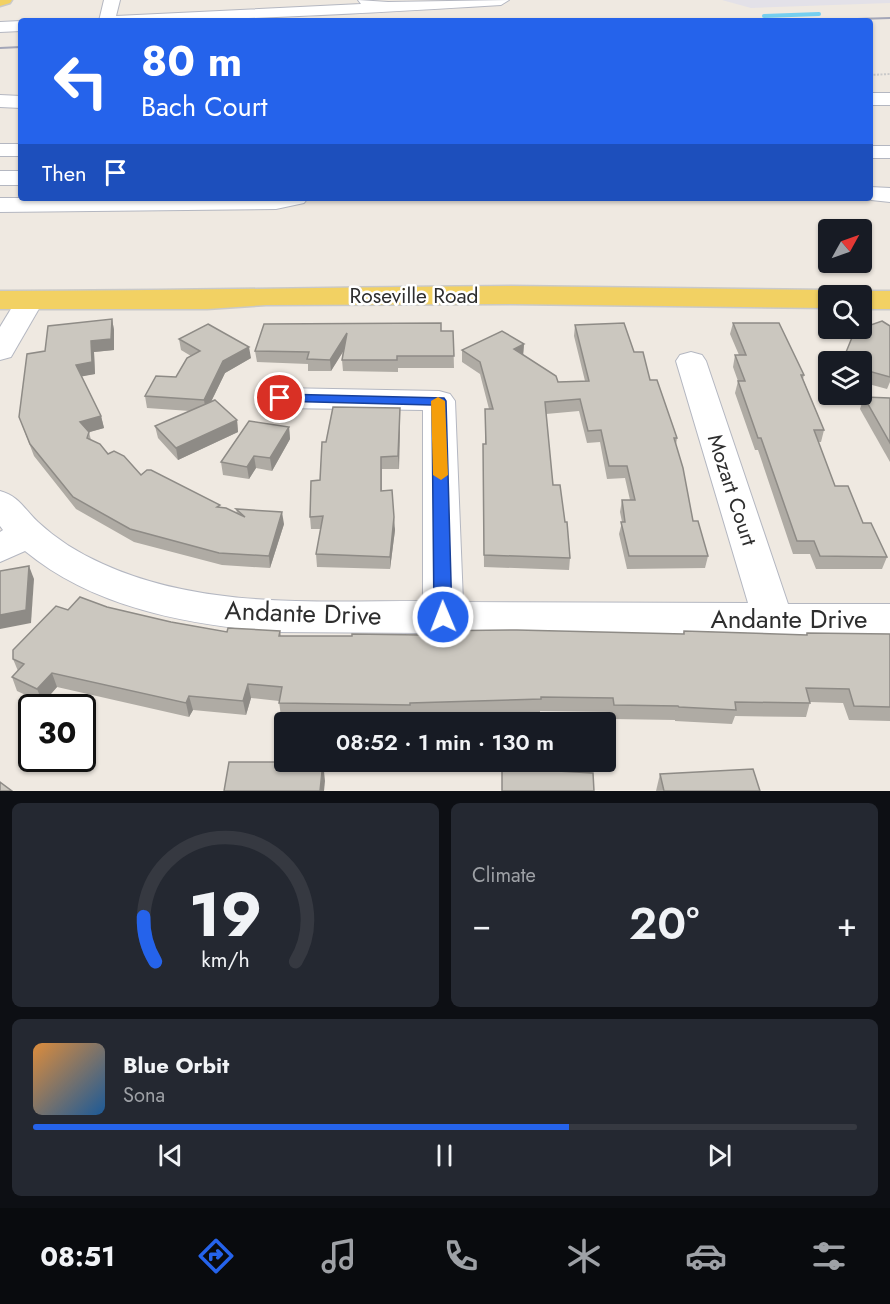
<!DOCTYPE html>
<html lang="en">
<head>
<meta charset="utf-8">
<style>
  :root { --surface:#171b24; --page:#242831; --text:#f1f3f6; --muted:#9ea1a6; --line:#363941; --accent:#2563eb }
  body { margin:0; font-family:Jost,sans-serif; background:var(--page); color:var(--text); height:100vh; display:flex; flex-direction:column; font-size:22px; white-space:nowrap }
  * { box-sizing:border-box; margin:0 }
  p { font-size:20px; color:var(--muted) }
  .icon { flex:none; width:33px; height:33px; fill:none; stroke:currentColor; stroke-width:2; stroke-linecap:round; stroke-linejoin:round }
  .map { position:relative; height:791px; overflow:hidden }
  .sheet { display:flex; flex-direction:column; gap:12px; padding:12px; background:#0d0f14; flex:1 }
  .sheet>* { flex:none }
  .banner { position:absolute; left:18px; top:18px; width:855px; height:183px; border-radius:6px; box-shadow:0 2px 4px #0004; background:#2563eb; color:#fff; overflow:hidden }
  .needle { width:39px; rotate:50deg }
  .buttons { position:absolute; left:818px; top:219px; display:grid; gap:12px }
  .buttons a { display:grid; place-items:center; width:54px; height:54px; border-radius:6px; background:var(--surface); box-shadow:0 2px 4px #0004; font-size:30px }
  .speed { position:absolute; left:18px; top:694px; display:flex; gap:12px; font-size:30px; font-weight:700; text-align:center }
  .speed>* { display:grid; place-content:center; width:78px; height:78px; border-radius:50%; background:var(--surface); box-shadow:0 2px 4px #0004; line-height:1 }
  .speed .limit { border:3px solid #111; border-radius:9px; background:#fff; color:#111 }
  .pin { position:absolute; display:grid; place-items:center; width:51px; height:51px; color:#fff; margin:-26px; border:3px solid #fff; border-radius:50%; box-shadow:0 2px 6px #0007 }
  .me { position:absolute; width:66px; margin:-33px; rotate:359deg; stroke-linejoin:round; filter:drop-shadow(0 0 4px #0008) }
  .turn { display:flex; align-items:center; gap:21px; height:126px; padding:0 24px; font-size:27px }
  .turn .icon { width:78px; height:78px; stroke-width:2.5 }
  .turn b { display:block; font-size:42px; line-height:51px }
  .then { display:flex; align-items:center; height:57px; padding:0 24px; background:#0003; gap:12px; font-size:22px }
  .big { font-size:45px; font-weight:600; line-height:1.1 }
  .sheet .widget { flex:1; display:flex; flex-direction:column; justify-content:center; gap:9px; min-width:0; padding:0 21px; border-radius:9px; background:var(--page) }
  .sheet .dial { align-items:center; gap:0 }
  .dial svg { height:156px; overflow:visible; fill:none; stroke:var(--line); stroke-width:7; stroke-linecap:round; text-anchor:middle }
  .dial text { fill:var(--text); stroke:none }
  .song { display:flex; align-items:center; gap:18px }
  .cover { width:72px; height:72px; border-radius:9px; background:linear-gradient(135deg,hsl(30 70% 55%),hsl(210 70% 35%)) }
  .played { height:6px; border-radius:3px; background:linear-gradient(90deg,var(--accent) 65%,var(--line) 65%) }
  .keys { display:flex; justify-content:space-around; direction:ltr }
  .heat { display:flex; justify-content:space-between; align-items:center; font-size:33px; direction:ltr }
  .sheet .tiles { flex:1; display:grid; gap:12px; grid-template-columns:1fr 1fr }
  .widget:last-child { grid-column:span 2 }
  .trip { position:absolute; left:274px; top:712px; width:342px; height:60px; border-radius:6px; background:var(--surface); box-shadow:0 2px 4px #0004; font-weight:600; line-height:60px; text-align:center }
  .tabs { display:flex; height:96px; justify-content:space-around; align-items:center; background:#090b0e; color:var(--muted) }
  .tabs .icon { width:42px; height:42px }
  .tabs .selected { color:var(--accent) }
  .tabs b { font-size:27px; color:var(--text) }
  .map>svg:first-child { display:block }
  .industrial { fill:#e3e1e8 }
  .lines { fill:none; stroke-linecap:round; stroke-linejoin:round }
  .stream { stroke:#75cff0; stroke-width:4 }
  .minor-casing { stroke:#b4b7c1; stroke-width:2 }
  .major-casing { stroke:#c9c9c9; stroke-width:3 }
  .path { stroke:#c9c9c9; stroke-width:2; stroke-dasharray:2 1.5; stroke-linecap:butt }
  .minor { fill:#fff; fill-rule:evenodd }
  .major { fill:#f2d163; fill-rule:evenodd }
  .rail { stroke:#a3a6b8; stroke-width:2 }
  .wall { fill:#afaba4 }
  .shaded-wall { fill:#8e8b86 }
  .building { fill:#cbc7bf; stroke:#8e8b86; stroke-width:1.5 }
  .route { fill:#2563eb; stroke:#184099; stroke-width:1.5 }
  .slow { fill:#f59e0b }
  .labels { text-anchor:middle; stroke-width:5; stroke-linejoin:round; paint-order:stroke }
  .street-label { font-size:21px; fill:#2e2e2e; stroke:#fff }
  .near-street-label { font-size:26px; fill:#2e2e2e; stroke:#fff }
</style>
</head>
<body>
<div class="map">
<svg width="890" height="791" viewBox="0 0 890 791">
  <rect width="100%" height="100%" fill="#efe9e1"/>
  <polygon class="industrial" points="722,0 890,0 890,3 751,8"/>
  <g class="lines">
    <polyline class="stream" points="764,16 819,14"/>
    <g class="minor-casing">
      <g id="minor">
        <path d="M104,0H120L116,16L361,4L358,0L388,2L509,0L501,5C367,13 233,21 99,21Z"/>
        <polygon points="21,21 21,31 0,32 0,22"/>
        <rect x="870" y="93" width="20" height="12"/>
        <polygon points="0,95 21,96 21,108 0,107"/>
        <rect x="0" y="144" width="21" height="12"/>
        <rect x="870" y="146" width="20" height="12"/>
        <rect x="0" y="171" width="21" height="14"/>
        <polygon points="870,187 890,188 890,202 862,199 870,198"/>
        <polygon points="0,198 308,198 304,203 276,209 0,212"/>
        <polygon points="30,292 40,294 44,300 11,357 0,360 0,327 20,294"/>
        <path d="M691,352L702,355L706,361L788,604H890V636L272,632C186,624 94,608 25,551L0,562V532L3,530L0,526V491C19,496 24,509 38,522C56,539 80,554 103,564C202,609 316,601 423,601V410L280,408L269,405L264,398L269,391L280,388L439,391L450,394L455,401L463,602L748,603L676,361L680,355Z"/>
      </g>
    </g>
    <g class="major-casing">
      <g id="major">
        <polygon points="0,0 12,0 10,3 0,6"/>
        <path d="M511,286L828,290L840,296H828V308L511,304L266,305L207,309H0V291C170,291 341,287 511,286Z"/>
        <polygon points="861,291 890,291 890,309 861,309 861,296 850,296"/>
      </g>
    </g>
    <polyline class="path" points="870,75 890,74"/>
    <use href="#minor" class="minor"/>
    <use href="#major" class="major"/>
    <g class="rail">
      <polyline points="792,21 890,18"/>
      <polyline points="0,48 21,47"/>
    </g>
  </g>
  <g class="wall">
    <polygon points="112,319 114,330 114,350 94,352 95,374 81,376 101,416 104,428 89,432 91,440 108,454 141,475 220,508 237,513 236,509 284,524 270,568 222,565 134,542 76,509 34,456 19,417 45,351"/>
    <polygon points="733,323 804,375 803,379 824,430 821,442 818,442 835,486 863,523 887,557 882,569 816,569 810,554 793,554 758,450 755,450 735,393 738,381 733,367 735,355 739,355 730,334"/>
    <polygon points="575,325 634,352 650,380 677,438 676,445 693,521 708,556 705,568 627,569 619,534 622,522 620,512 622,500 630,500 625,478 607,479 600,442 587,443 579,411 546,414 553,485 565,522 570,558 569,570 484,567 483,444 485,444 485,409 489,409 480,374 462,362 462,350 524,344 523,355 558,382 585,381 574,336"/>
    <polygon points="890,326 890,382 887,389 861,382 860,333 862,328"/>
    <polygon points="441,331 453,331 454,368 398,368 398,372 343,371 342,360 343,351 331,371 308,371 308,364 257,362 255,351"/>
    <polygon points="179,339 251,358 225,373 211,402 237,420 238,432 178,460 158,438 155,426 190,411 147,408 145,396 176,377 191,356 181,350"/>
    <polygon points="864,397 890,398 890,462 860,409"/>
    <polygon points="400,408 399,469 382,469 382,491 395,530 390,569 317,567 316,554 321,529 311,529 310,517 320,480 326,442"/>
    <polygon points="289,427 290,439 272,471 256,468 249,479 223,475 221,462"/>
    <polygon points="107,607 171,622 227,632 280,631 281,636 352,636 421,635 683,634 684,631 806,635 807,633 890,634 890,721 849,720 843,703 810,702 806,717 735,716 732,724 675,721 675,720 612,719 611,712 540,711 540,713 411,717 411,719 281,717 279,701 251,698 246,715 193,710 189,717 57,687 43,703 17,691 12,677 18,671 13,659 68,610"/>
    <polygon points="660,774 760,791 656,791"/>
  </g>
  <g class="shaded-wall">
    <polygon points="112,319 114,330 114,350 94,352 95,374 79,377 76,365 91,341"/>
    <polygon points="347,333 348,344 331,371 330,360"/>
    <polygon points="524,344 523,356 514,349"/>
    <polygon points="249,347 251,358 225,373 206,412 204,400 223,361"/>
    <polygon points="400,408 400,420 399,469 398,456"/>
    <polygon points="101,416 104,428 83,434 80,422"/>
    <polygon points="237,420 238,432 178,460 176,448"/>
    <polygon points="289,427 290,439 272,471 270,458"/>
    <polygon points="254,456 256,468 249,479 247,467"/>
    <polygon points="282,512 284,524 270,568 269,556"/>
    <polygon points="394,517 395,530 390,569 390,557"/>
    <polygon points="29,566 34,579 31,623 0,629 0,615"/>
    <polygon points="52,673 57,687 43,703 37,689"/>
    <polygon points="248,684 251,698 246,715 243,701"/>
    <polygon points="189,696 193,710 189,717 186,703"/>
    <polygon points="323,762 325,781 324,791 320,791"/>
  </g>
  <g class="building">
    <polygon points="112,319 111,339 91,341 92,362 76,365 101,416 80,422 89,432 87,438 100,444 108,454 114,451 124,456 141,475 147,470 151,470 220,505 217,507 226,508 245,517 236,509 282,512 269,556 219,553 130,529 73,497 30,444 19,417 27,354 45,351 48,326"/>
    <polygon points="882,321 890,326 890,377 861,369 861,362 842,362 853,335 866,331 862,328"/>
    <polygon points="441,323 441,331 453,331 454,356 397,356 397,360 342,360 347,333 330,360 307,359 309,352 255,351 264,324"/>
    <polygon points="624,323 634,352 643,352 650,380 657,380 677,438 674,438 683,468 693,521 698,521 708,556 629,556 621,522 625,522 622,500 635,500 627,466 609,466 601,430 588,431 580,399 545,402 553,485 560,485 565,522 567,522 570,558 484,555 483,444 486,444 485,409 493,409 480,362 462,350 502,331 524,344 514,349 556,376 558,382 589,381 575,325"/>
    <polygon points="733,323 779,323 804,375 801,375 824,430 814,430 835,486 848,486 863,523 871,523 887,557 820,556 814,541 797,541 761,438 758,438 738,381 745,381 735,355 746,355"/>
    <polygon points="208,324 249,347 223,361 204,400 145,396 156,376 176,377 187,358 200,351 179,339"/>
    <polygon points="864,397 890,398 890,443"/>
    <polygon points="215,400 237,420 176,448 155,426"/>
    <polygon points="333,407 400,408 398,456 381,457 381,491 392,490 394,517 390,557 316,554 323,516 310,517 311,481 320,480 322,442 326,442"/>
    <polygon points="249,421 289,427 270,458 254,456 247,467 221,462"/>
    <polygon points="29,566 26,610 0,615 0,571"/>
    <polygon points="80,597 107,607 171,622 227,632 228,628 280,631 279,636 352,636 352,634 421,635 421,631 517,630 684,634 684,631 807,635 807,633 890,634 890,707 854,706 849,689 806,688 810,703 735,702 736,710 679,707 678,706 614,705 613,698 541,697 541,699 410,703 410,705 279,703 282,687 248,684 243,701 189,696 186,703 52,673 37,689 12,677 24,664 13,659 13,650 56,606 68,610"/>
    <polygon points="229,762 323,762 320,791 224,791"/>
    <polygon points="502,768 593,773 594,791 502,791"/>
    <polygon points="753,769 760,791 664,791 660,774"/>
    <polygon points="0,782 12,791 0,791"/>
  </g>
  <polygon class="route" points="280,394 444,398 446,401 452,617 449,622 443,624 437,622 434,617 432,405 276,401 274,398 276,395"/>
  <polygon class="slow" points="438,397 445,401 448,475 441,480 433,475 431,401"/>
  <g class="labels">
    <g class="street-label">
      <text x="414" y="303">Roseville Road</text>
      <text transform="translate(732 490) rotate(72)" y="7">Mozart Court</text>
    </g>
    <g class="near-street-label">
      <text transform="translate(303 613) rotate(2)" y="9">Andante Drive</text>
      <text x="789" y="628">Andante Drive</text>
    </g>
  </g>
</svg>
<div class="buttons">
<a><svg class="needle" viewBox="-14 -14 28 28"><path d="M0-13l5 13h-10z" fill="#e53935"/><path d="M0 13l5-13h-10z" fill="#9ea1a6"/></svg></a>
<a><svg class="icon" aria-label="search" viewBox="0 0 24 24"><circle cx="10" cy="10" r="6"/><path d="M15 15l6 6"/></svg></a>
<a><svg class="icon" aria-label="layers" viewBox="0 0 24 24"><path d="M12 4l9 5-9 5-9-5zM3 14l9 5 9-5"/></svg></a>
</div>
<div class="speed"><div class="limit">30</div></div>
<div class="pin" style="left:280px;top:398px;background:#d93025"><svg class="icon" aria-label="arrive" viewBox="0 0 24 24"><path d="M6 21V4h12l-3 4 3 4H6"/></svg></div>
<svg class="me" style="left:443px;top:617px" viewBox="-20 -20 40 40"><circle r="17" fill="#2563eb" stroke="#fff" stroke-width="3"/><path d="M0-11L8 9 0 5-8 9z" fill="#fff"/></svg>
<div class="trip">08:52 · 1 min · 130 m</div>
<div class="banner">
<div class="turn"><svg class="icon" aria-label="left" viewBox="0 0 24 24"><path d="M17 20v-9H6M10 6l-5 5 5 5"/></svg><div><b>80 m</b>Bach Court</div></div>
<div class="then">Then<svg class="icon" aria-label="arrive" viewBox="0 0 24 24"><path d="M6 21V4h12l-3 4 3 4H6"/></svg></div>
</div>
</div>
<section class="sheet">
<div class="tiles">
<div class="widget dial"><svg viewBox="0 0 100 80">
<path d="M14 69A42 42 0 1 1 86 69"/>
<path d="M14 69A42 42 0 0 1 8 46" stroke="#2563eb"/>
<text x="50" y="56" font-size="32" font-weight="700">19</text>
<text x="50" y="72" font-size="11">km/h</text>
</svg></div>
<div class="widget"><p>Climate</p>
<div class="heat"><a>−</a><b class="big">20°</b><a>+</a></div>
</div>
<div class="widget">
<div class="song"><i class="cover"></i><div><b>Blue Orbit</b><p>Sona</p></div></div>
<div class="played"></div>
<div class="keys"><svg class="icon" aria-label="previous" viewBox="0 0 24 24"><path d="M18 5L8 12l10 7zM5 5v14"/></svg><svg class="icon" aria-label="pause" viewBox="0 0 24 24"><path d="M8 5v14M16 5v14"/></svg><svg class="icon" aria-label="next" viewBox="0 0 24 24"><path d="M6 5l10 7-10 7zM19 5v14"/></svg></div>
</div>
</div>
</section>
<nav class="tabs">
<b>08:51</b>
<svg class="icon selected" aria-label="directions" viewBox="0 0 24 24"><path d="M12 3l9 9-9 9-9-9zM9 14v-3h6M13 9l2 2-2 2"/></svg>
<svg class="icon" aria-label="music" viewBox="0 0 24 24"><path d="M9 18V5l10-2v13"/><circle cx="6" cy="18" r="3"/><circle cx="16" cy="16" r="3"/></svg>
<svg class="icon" aria-label="phone" viewBox="0 0 24 24"><path d="M5 4h4l2 5-3 2q2 4 5 5l2-3 5 2v4C11 20 4 13 5 4z"/></svg>
<svg class="icon" aria-label="climate" viewBox="0 0 24 24"><path d="M12 3v18M4 7l16 10M4 17L20 7"/></svg>
<svg class="icon" aria-label="car" viewBox="0 0 24 24"><path d="M5 17H2v-5l4-1 3-4h7l3 4 3 1v5h-3M9 17h6M6 11h13"/><circle cx="7" cy="17" r="2"/><circle cx="17" cy="17" r="2"/></svg>
<svg class="icon" aria-label="filters" viewBox="0 0 24 24"><path d="M4 7h16M4 17h16"/><circle cx="9" cy="7" r="2"/><circle cx="15" cy="17" r="2"/></svg>
</nav>
</body>
</html>
